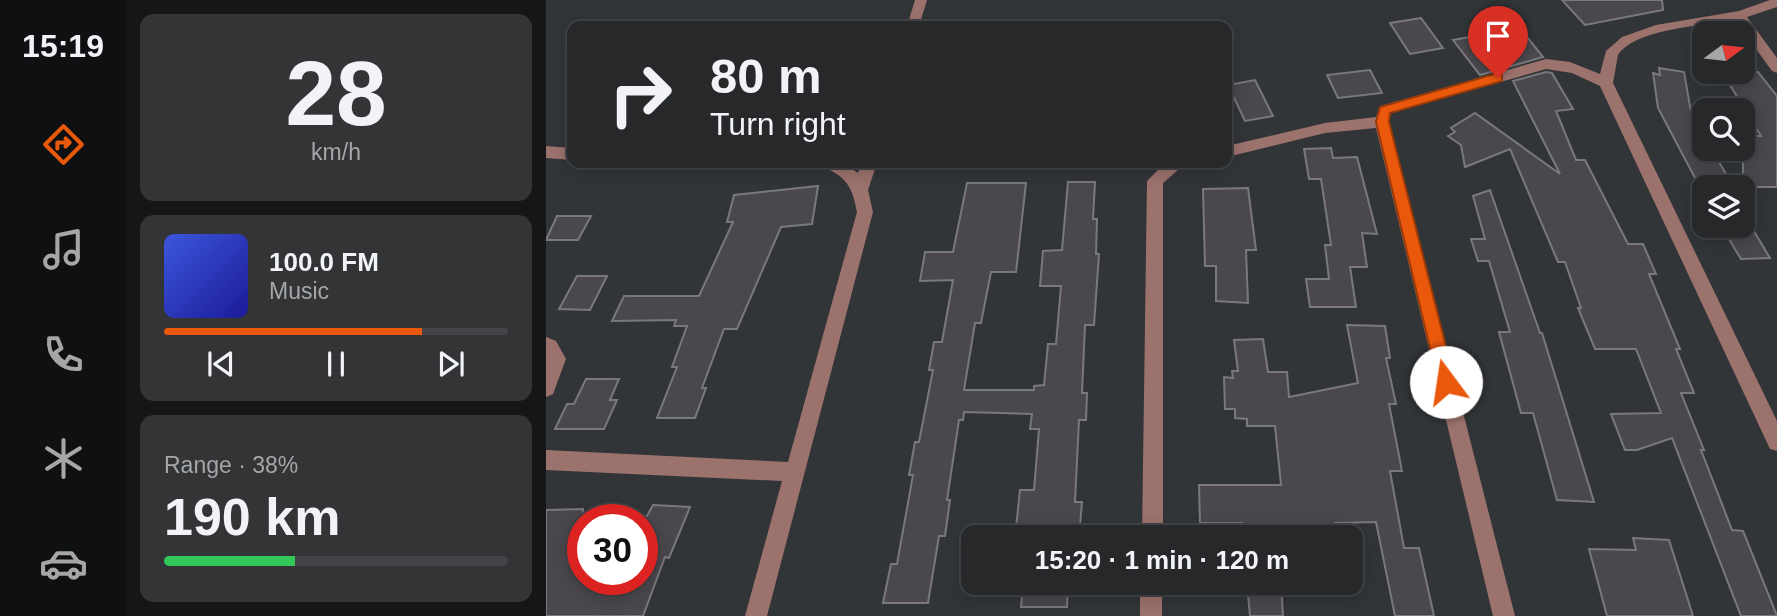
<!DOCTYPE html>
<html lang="en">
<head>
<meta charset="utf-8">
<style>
  :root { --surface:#26282a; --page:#323436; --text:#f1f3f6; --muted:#a4a6a8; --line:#424447; --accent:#ea580c }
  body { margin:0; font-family:Arial,sans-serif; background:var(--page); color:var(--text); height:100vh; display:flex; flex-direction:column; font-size:26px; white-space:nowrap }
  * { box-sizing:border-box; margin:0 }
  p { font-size:23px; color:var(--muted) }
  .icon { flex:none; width:38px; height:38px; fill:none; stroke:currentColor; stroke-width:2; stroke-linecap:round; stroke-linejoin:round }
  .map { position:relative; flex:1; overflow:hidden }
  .details { display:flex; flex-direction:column; gap:14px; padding:14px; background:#151617; width:420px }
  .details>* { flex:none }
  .hud { position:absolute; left:21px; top:21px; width:665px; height:147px; border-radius:14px; box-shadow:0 4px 18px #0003,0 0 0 2px var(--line); background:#26282a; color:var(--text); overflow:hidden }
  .needle { width:46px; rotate:75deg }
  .controls { position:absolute; left:1146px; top:21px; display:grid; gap:14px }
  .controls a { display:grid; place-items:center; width:63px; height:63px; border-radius:14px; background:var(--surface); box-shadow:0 4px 18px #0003,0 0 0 2px var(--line); font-size:35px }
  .speed { position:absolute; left:21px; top:504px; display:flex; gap:14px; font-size:35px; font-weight:700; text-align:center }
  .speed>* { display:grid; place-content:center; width:91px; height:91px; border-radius:50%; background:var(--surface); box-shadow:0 4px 18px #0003,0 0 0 2px var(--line); line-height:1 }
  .speed .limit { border:10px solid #d22; background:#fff; color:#111 }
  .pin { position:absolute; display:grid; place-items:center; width:60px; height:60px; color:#fff; margin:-72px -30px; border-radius:50% 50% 50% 0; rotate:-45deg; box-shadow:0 0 7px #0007 }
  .pin .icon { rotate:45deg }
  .me { position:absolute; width:77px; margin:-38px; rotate:346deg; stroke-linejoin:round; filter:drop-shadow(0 0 5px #0008) }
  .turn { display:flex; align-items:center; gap:24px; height:147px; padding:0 28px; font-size:32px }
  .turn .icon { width:91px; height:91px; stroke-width:2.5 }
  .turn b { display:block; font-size:49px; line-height:60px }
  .big { font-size:52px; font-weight:700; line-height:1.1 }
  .details .tile { flex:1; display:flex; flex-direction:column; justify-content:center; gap:10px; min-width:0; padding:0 24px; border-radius:14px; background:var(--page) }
  .details .dial { align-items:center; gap:0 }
  .dial b { font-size:91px; line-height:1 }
  .song { display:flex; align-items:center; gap:21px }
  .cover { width:84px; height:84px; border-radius:10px; background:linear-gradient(135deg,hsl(230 70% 55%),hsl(240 70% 35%)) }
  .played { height:7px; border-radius:4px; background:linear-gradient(90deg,var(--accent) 75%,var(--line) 75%) }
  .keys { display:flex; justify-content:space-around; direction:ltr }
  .charge { height:10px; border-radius:5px; background:linear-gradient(90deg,#34c759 38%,var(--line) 0) }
  .trip { position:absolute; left:415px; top:525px; width:402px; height:70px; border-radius:14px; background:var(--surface); box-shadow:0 4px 18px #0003,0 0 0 2px var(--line); font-weight:700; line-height:70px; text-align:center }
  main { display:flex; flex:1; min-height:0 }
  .tab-bar { display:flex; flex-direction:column; width:126px; justify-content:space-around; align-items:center; background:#0f1011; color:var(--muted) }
  .tab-bar .icon { width:49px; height:49px }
  .tab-bar .selected { color:var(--accent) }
  .tab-bar b { font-size:32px; color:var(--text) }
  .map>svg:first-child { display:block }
  .building { fill:#4a484d; stroke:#79787d; stroke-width:2 }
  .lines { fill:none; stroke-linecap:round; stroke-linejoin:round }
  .minor { fill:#9c726d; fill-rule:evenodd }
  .route { fill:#ea580c; stroke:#983908; stroke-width:2 }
</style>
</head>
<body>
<main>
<nav class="tab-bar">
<b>15:19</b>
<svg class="icon selected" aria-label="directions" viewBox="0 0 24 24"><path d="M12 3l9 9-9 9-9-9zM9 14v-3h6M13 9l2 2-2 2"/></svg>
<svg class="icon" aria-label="music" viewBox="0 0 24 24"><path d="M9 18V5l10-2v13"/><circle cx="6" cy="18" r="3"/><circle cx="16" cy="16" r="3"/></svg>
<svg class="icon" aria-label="phone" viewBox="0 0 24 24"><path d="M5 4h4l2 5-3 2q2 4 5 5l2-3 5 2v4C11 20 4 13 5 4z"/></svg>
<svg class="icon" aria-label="climate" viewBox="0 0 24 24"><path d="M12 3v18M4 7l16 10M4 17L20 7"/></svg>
<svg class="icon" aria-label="car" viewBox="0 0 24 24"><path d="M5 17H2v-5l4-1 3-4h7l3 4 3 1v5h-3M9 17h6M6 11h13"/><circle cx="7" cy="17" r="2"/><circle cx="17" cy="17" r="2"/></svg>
</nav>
<section class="details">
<div class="tile dial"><b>28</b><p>km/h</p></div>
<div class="tile">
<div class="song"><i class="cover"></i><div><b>100.0 FM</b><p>Music</p></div></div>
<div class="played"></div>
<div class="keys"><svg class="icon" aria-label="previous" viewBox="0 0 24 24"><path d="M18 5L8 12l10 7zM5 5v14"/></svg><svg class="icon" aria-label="pause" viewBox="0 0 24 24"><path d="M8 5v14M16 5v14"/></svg><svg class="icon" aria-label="next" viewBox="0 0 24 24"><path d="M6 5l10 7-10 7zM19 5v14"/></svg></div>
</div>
<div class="tile"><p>Range · 38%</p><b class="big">190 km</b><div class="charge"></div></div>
</section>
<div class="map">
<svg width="1231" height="616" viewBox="0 0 1231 616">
  <rect width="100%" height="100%" fill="#323538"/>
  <g class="building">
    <polygon points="1016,0 1116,0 1117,10 1039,25"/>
    <polygon points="875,18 897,48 864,54 844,23"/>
    <polygon points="974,28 997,57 934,75 907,40"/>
    <polygon points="1113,68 1138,72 1146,118 1158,138 1158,149 1165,149 1188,187 1158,187 1158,195 1112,108 1107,73 1114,75"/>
    <polygon points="824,70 836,93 792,98 781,75"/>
    <polygon points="1000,72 1006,73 1027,109 1010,111 1030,160 1039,160 1082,244 1097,244 1110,274 1103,274 1134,349 1130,349 1148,393 1135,393 1158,450 1155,450 1186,530 1197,531 1231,616 1195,616 1126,438 1091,450 1079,450 1065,414 1115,413 1090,349 1049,349 1032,308 1035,308 1019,262 1012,262 964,149 919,167 915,145 902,136 909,132 905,128 929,113 1014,174 967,81"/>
    <polygon points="1176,72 1212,72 1231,96 1231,187 1197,187 1197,136 1215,136"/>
    <polygon points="709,80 727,116 699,121 682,85"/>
    <polygon points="785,148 787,158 811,157 831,234 816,233 821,267 804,267 810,307 764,307 760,279 783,279 779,245 785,245 775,179 763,179 758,149"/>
    <polygon points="522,182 549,182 547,219 551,219 550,254 553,254 548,325 539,325 536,393 541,393 540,420 533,420 529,502 536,502 533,537 469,537 474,490 488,490 493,429 484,429 486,414 418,412 417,420 413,420 401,500 404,500 399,536 393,536 382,603 337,603 345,564 351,564 367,475 363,475 369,442 373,442 387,370 383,370 388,342 396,342 407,280 374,281 379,252 407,252 421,183 480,183 470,272 445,272 435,323 429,323 418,390 488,390 488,386 498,385 502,344 510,344 515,286 494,286 497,251 516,250"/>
    <polygon points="272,186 266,224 235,227 191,329 178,329 156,388 160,388 149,418 111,418 131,367 126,367 141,326 128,326 130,320 66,321 78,296 153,296 187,222 181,222 188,195"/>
    <polygon points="702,188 710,250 700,250 702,303 670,301 670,266 659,266 657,189"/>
    <polygon points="944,190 994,333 996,333 1048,502 1011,500 987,413 975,413 953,332 964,332 943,261 932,261 925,239 939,239 927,196"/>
    <polygon points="1197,213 1224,258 1195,259 1187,246 1176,226 1197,226"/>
    <polygon points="11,216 45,216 32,240 0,240"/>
    <polygon points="31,276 61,276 44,310 13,309"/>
    <polygon points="801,325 839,326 844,358 840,358 850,404 843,404 856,471 844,471 858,548 873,548 888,616 849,616 830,522 789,523 789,537 696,537 696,523 654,523 653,485 735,485 729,426 701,426 701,419 689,418 689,409 679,409 678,377 687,378 686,371 692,371 688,340 717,339 722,372 741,372 743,397 812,383"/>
    <polygon points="40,379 73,379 64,400 71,400 58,429 9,429 21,404 28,404"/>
    <polygon points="107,505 144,507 123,558 119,557 97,616 0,616 0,510 37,509 37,579 96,579 96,516 101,516"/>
    <polygon points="1087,538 1123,540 1147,616 1061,616 1043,549 1090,550"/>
    <polygon points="477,583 522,583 521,607 475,607"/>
    <polygon points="701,583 735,583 737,616 704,616"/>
  </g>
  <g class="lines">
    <g class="minor">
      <polygon points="369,0 381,0 373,26 361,26"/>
      <path d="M1224,0H1231V7L1201,17L1231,58V73L1226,71L1189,20C1158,26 1090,28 1072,55L1067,83L1231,421V451L1224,449L1054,86L1026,73L1000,69L845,113L843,122L969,616H947L830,128L779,133L681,157V146L779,123L830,117L834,106L1000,59L1024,62L1054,74L1060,51L1076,37L1110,25L1193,11Z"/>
      <polygon points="0,146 26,148 26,160 0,158"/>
      <path d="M116,163H297L312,173L316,163H331L322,190L327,212L221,616H199L236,481L0,470V450L242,462L311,212C307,191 303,180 284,170L124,169Z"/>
      <polygon points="619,163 640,163 617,183 617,537 596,537 601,181"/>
      <polygon points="0,337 10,341 20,359 7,394 0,397"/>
      <rect x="594" y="583" width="22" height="33"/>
    </g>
  </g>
  <polygon class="route" points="952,73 956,74 956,81 844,113 843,122 909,382 906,388 900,390 894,388 892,382 830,122 834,107"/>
</svg>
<div class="controls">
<a><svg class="needle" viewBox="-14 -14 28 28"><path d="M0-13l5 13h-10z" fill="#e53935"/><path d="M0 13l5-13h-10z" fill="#a4a6a8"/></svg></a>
<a><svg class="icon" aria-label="search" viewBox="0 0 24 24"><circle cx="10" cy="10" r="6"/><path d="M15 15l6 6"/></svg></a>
<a><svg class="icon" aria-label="layers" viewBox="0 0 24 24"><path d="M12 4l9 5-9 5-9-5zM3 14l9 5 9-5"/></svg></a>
</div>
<div class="speed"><div class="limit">30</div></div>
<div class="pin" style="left:952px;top:78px;background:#d93025"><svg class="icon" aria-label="arrive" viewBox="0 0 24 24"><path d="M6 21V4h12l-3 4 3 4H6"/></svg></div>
<svg class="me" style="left:900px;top:382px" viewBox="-20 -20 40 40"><circle r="19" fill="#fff"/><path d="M0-13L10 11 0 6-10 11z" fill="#ea580c"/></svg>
<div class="trip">15:20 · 1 min · 120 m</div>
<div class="hud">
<div class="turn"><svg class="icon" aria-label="right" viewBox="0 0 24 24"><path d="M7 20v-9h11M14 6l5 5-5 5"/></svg><div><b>80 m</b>Turn right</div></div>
</div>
</div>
</main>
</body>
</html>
